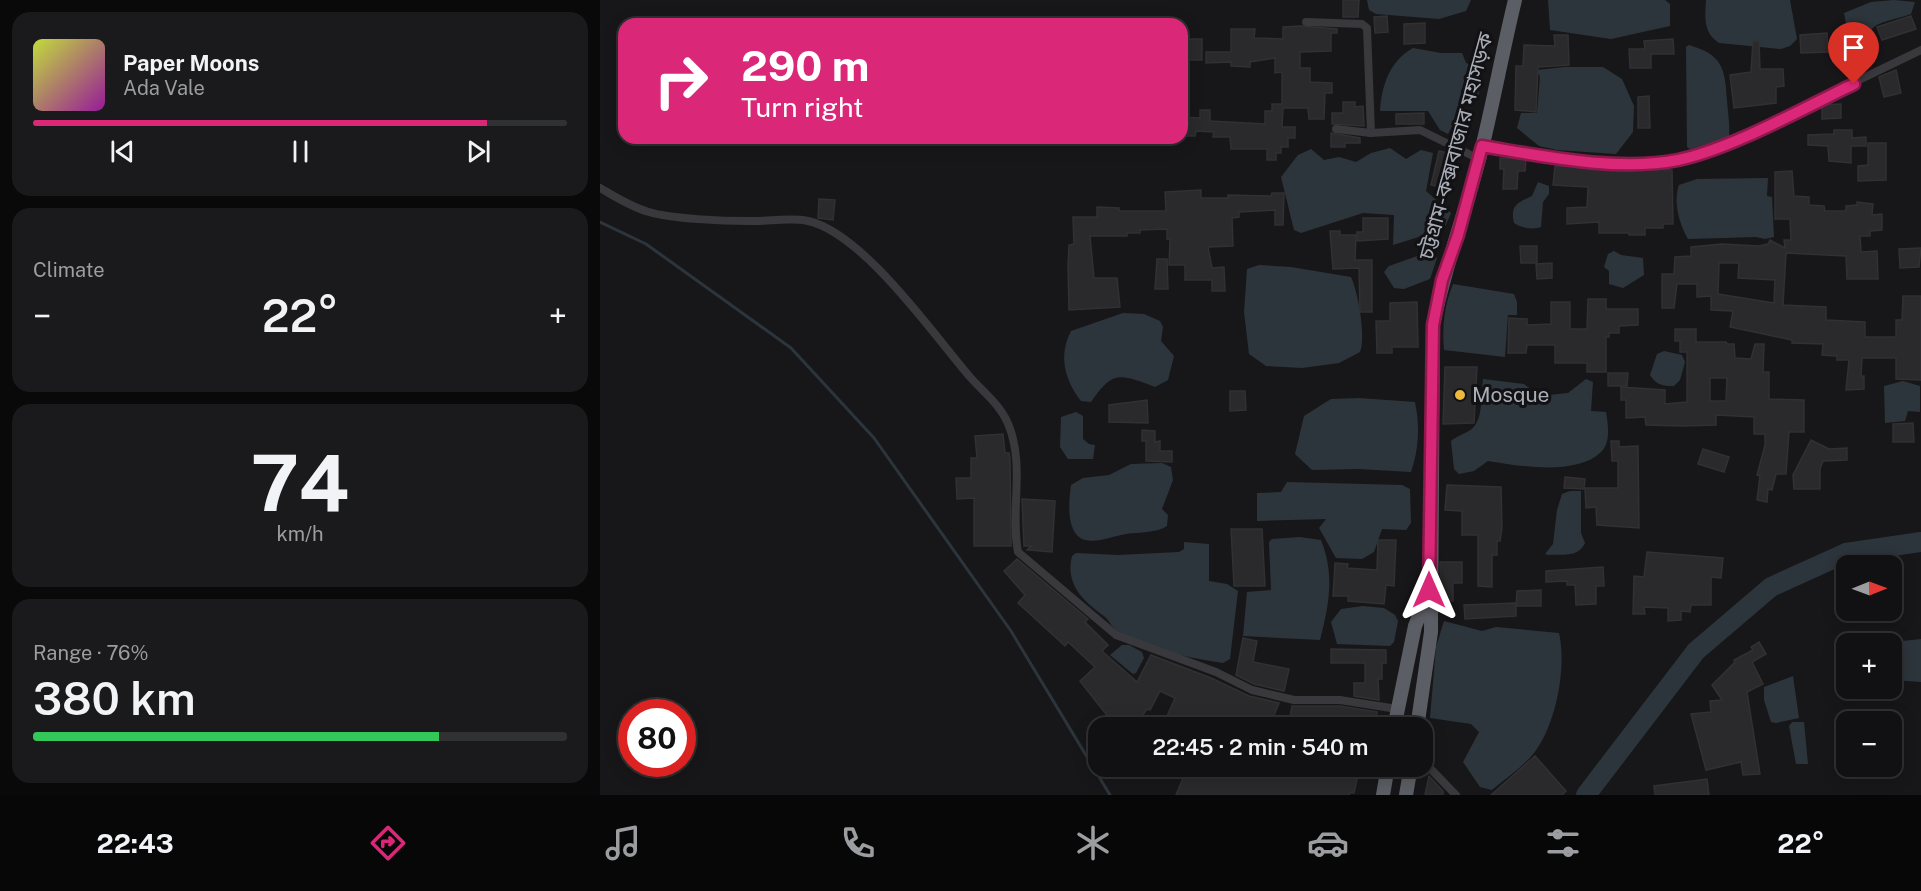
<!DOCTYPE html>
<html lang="en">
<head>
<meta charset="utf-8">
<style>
  :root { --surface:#111113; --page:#1a1a1c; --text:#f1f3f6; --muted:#9c9da0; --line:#303133; --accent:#db2777 }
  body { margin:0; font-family:"Public Sans","Noto Sans Bengali",sans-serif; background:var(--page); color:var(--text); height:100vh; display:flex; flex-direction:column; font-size:22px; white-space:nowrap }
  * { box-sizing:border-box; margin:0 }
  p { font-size:20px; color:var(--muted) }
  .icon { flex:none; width:33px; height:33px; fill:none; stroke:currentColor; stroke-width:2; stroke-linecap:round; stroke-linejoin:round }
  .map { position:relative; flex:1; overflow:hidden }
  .drawer { display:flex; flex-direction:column; gap:12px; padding:12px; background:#09090a; width:600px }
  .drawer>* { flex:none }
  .guide { position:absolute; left:18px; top:18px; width:570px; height:126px; border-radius:18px; box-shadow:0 3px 15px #0003,0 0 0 2px var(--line); background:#db2777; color:#fff; overflow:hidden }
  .needle { width:39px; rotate:89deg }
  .tools { position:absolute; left:1236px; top:555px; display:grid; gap:12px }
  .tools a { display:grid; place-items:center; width:66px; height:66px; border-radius:12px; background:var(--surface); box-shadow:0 3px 15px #0003,0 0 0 2px var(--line); font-size:30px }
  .speed { position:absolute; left:18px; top:699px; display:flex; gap:12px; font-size:30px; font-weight:700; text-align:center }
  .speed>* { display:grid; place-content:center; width:78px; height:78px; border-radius:50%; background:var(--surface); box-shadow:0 3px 15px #0003,0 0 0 2px var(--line); line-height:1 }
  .speed .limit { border:9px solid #d22; background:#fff; color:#111 }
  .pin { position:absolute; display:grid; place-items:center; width:51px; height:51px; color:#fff; margin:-62px -26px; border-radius:50% 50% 50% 0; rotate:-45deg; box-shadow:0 0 6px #0007 }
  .pin .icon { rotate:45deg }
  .me { position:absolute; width:66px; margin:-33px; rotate:0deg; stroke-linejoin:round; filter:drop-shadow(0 0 4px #0008) }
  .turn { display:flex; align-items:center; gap:21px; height:126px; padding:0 24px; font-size:27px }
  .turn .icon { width:78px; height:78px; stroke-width:2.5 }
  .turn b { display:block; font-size:42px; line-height:51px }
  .big { font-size:45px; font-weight:600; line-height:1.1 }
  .drawer .widget { flex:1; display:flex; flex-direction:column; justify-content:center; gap:9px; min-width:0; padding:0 21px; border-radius:18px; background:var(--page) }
  .drawer .dial { align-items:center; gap:0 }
  .dial b { font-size:78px; line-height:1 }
  .song { display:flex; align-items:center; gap:18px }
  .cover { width:72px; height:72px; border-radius:9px; background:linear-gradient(135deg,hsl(70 70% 55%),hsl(300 70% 35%)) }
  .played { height:6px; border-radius:3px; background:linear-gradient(90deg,var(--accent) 85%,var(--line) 85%) }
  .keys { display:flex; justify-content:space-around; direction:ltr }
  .heat { display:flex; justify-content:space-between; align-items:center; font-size:33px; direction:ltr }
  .charge { height:9px; border-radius:4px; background:linear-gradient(90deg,#34c759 76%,var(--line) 0) }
  .trip { position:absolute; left:488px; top:717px; width:345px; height:60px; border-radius:18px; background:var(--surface); box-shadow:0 3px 15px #0003,0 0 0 2px var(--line); font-weight:600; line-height:60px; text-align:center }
  .dock { display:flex; height:96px; justify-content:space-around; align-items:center; background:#070708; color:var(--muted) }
  .dock .icon { width:42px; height:42px }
  .dock .on { color:var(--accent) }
  .dock b { font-size:27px; color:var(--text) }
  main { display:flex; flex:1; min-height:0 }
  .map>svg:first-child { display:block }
  .water { fill:#2d353c }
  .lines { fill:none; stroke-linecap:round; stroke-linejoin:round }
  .stream { stroke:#2d353c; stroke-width:3 }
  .river { stroke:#2d353c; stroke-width:20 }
  .building { fill:#2a2a2c; stroke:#313134; stroke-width:1.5; fill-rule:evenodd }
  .minor { stroke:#38383d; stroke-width:8 }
  .trunk { stroke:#5c5e65; stroke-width:14 }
  .route-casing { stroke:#8e194d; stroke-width:15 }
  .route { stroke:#db2777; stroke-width:10 }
  .poi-dot { fill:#eab93d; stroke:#121214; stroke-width:2 }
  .labels { text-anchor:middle; stroke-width:6; stroke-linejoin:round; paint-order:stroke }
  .street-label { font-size:21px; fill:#a9adb8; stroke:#121214 }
  .poi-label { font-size:21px; fill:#a9adb8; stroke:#121214; text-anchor:start }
</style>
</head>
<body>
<main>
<section class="drawer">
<div class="widget">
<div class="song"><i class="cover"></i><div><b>Paper Moons</b><p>Ada Vale</p></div></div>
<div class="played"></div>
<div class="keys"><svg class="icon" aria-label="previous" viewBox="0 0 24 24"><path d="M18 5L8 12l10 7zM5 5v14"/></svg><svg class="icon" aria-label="pause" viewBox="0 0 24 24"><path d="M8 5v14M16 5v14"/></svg><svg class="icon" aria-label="next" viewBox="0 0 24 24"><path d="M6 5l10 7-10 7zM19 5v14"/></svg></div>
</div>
<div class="widget"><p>Climate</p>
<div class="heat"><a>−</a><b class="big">22°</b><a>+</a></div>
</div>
<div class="widget dial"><b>74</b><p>km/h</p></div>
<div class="widget"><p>Range · 76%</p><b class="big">380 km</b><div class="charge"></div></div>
</section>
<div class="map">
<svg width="1321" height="795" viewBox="0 0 1321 795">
  <rect width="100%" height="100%" fill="#171719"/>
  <g class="water">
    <polygon points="767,0 871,0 866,11 839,19 776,14 769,10"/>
    <polygon points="948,0 1065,0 1070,4 1070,26 1011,39 950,30"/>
    <path d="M1106,0H1190L1197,39L1190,46L1181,49L1119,43C1103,33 1105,17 1106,0Z"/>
    <path d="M1294,0L1315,2L1311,14C1272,27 1265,19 1269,65L1255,70L1244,13L1271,2Z"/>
    <path d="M1089,45C1123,55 1125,68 1127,101C1128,113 1130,125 1129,138L1090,149L1087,147L1086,47Z"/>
    <path d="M813,48L841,53H862L866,63L877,67L879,95L864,103L848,134L840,130L828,111H780C782,84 790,61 813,48Z"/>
    <polygon points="965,67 1003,67 1022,79 1034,106 1033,132 1016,154 957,150 939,146 917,128 921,113 937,113 940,77 937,70"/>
    <polygon points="790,148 806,159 821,150 833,153 826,191 851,213 844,229 793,245 794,215 763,213 701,233 694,230 681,177 698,155 711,149 724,160 739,157 756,162 771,153"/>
    <path d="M1168,178L1167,196L1172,197L1174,237L1165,239L1156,237L1088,239C1079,223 1073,202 1079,185L1097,179Z"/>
    <path d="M938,182L949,186V194L943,202L941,227C933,230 921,228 914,223C910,205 917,203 932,196Z"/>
    <polygon points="1014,251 1021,255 1043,258 1044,275 1023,288 1009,284 1009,271 1004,267 1008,254"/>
    <polygon points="823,254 834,254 837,258 830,279 804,289 794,288 784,272 789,266"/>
    <path d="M659,265L691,267L751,277C758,292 766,337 760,352L739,363L702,368L666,366L649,354L644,312L647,269Z"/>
    <path d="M853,284L914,294L917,302V315H908L905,357L844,350C842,327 844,306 853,284Z"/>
    <path d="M523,313L544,314L560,321L563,327L561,341L574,356L568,380L555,387C520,374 513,370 491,402L481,401C465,380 458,356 471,331Z"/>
    <path d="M1064,351L1082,355L1085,362L1080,380L1074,386C1063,386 1056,385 1050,375L1057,354Z"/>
    <path d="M883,379L924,384L932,390L949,395L968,393L986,379L993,382L991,411L1006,412C1008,424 1011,443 1001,452C977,476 918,466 888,461L874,471L859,474L854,469L851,441C857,436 862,435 869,431C884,423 881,394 883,379Z"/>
    <polygon points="1303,381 1320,386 1320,412 1308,411 1305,421 1285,423 1284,386"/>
    <path d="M759,398L815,402C820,426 819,449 811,472L759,469L712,470L695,454L704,416L731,399Z"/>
    <polygon points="476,412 483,416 483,439 489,444 495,445 493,459 468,459 460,447 461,417"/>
    <path d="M531,464L562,463L571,467L573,480L562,509L568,515L567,526C557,533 539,532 526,534C514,536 497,543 485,540C465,534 469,500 471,485L483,478L509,475Z"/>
    <polygon points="687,482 802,485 810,489 811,523 806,530 782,529 774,552 762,559 736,558 719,528 726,519 657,521 657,493 681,492"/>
    <path d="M970,491H981V533L985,543C978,558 962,554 948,555L945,554L953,544L957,510L962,494Z"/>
    <path d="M700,537L721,540C735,575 729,605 720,640L643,636L647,592L671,590L669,542L672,539Z"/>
    <path d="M584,542L609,544V581L627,584L638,591L630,659L623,663C590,658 549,650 520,633C513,630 510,621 504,616C483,601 465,584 472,556L476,553L518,555L579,552L584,549Z"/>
    <polygon points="763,606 784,608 795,615 798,621 794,642 790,646 737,644 731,622 741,609"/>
    <path d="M844,621L882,631L896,627L959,633C967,667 956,725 934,753C923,767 906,778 892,790L880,787L863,762L879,732L871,724L830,718L836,647Z"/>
    <polygon points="1321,639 1321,682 1292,680 1292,644 1284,643"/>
    <polygon points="522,645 529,645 542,652 544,658 536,673 533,674 510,655"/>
    <polygon points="1193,676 1199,718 1176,723 1171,722 1164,700 1164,687"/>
    <polygon points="1192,722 1204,722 1208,764 1196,764 1189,726"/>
  </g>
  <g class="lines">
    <polyline class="stream" points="0,222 46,244 191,348 274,438 411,631 510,795"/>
    <polyline class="river" points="986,795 1096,651 1171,587 1246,553 1321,542"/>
  </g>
  <g class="building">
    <polygon points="743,0 759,0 758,17 743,17"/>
    <polygon points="787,16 788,32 775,33 774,17"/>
    <polygon points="1311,16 1316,29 1282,40 1277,27"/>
    <polygon points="825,23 825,43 804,44 804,24"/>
    <polygon points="701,26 737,29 737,33 731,33 731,51 700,52 700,68 710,68 710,82 732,83 732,93 725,93 724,119 709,119 708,108 683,108 682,127 695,127 695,138 688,138 688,147 681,147 681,153 676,153 676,160 667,160 667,149 631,149 630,137 613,137 614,132 596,131 595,136 582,136 582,117 600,118 600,110 610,110 610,121 665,124 665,111 672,111 672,104 682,104 682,72 675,73 675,58 650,62 650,67 631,66 631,62 606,63 606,52 631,52 631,29 655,29 654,38 683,39 683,27"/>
    <polygon points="1227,33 1228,52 1201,53 1200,35"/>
    <polygon points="954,35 968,35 969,65 938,67 936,112 915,110 916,66 923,66 924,45 955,46"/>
    <polygon points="592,39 602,39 602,60 582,60 582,41"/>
    <polygon points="1073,39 1074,54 1051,54 1051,68 1030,68 1029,49 1045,49 1044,41"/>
    <polygon points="1153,41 1159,41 1160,69 1183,69 1184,86 1176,87 1176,103 1134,108 1130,75 1151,72"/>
    <polygon points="1296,70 1301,93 1284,97 1279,77"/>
    <polygon points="1049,96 1050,128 1038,128 1038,97"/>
    <polygon points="743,102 755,102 755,107 763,106 764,126 732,124 732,113 743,113"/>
    <polygon points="1241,104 1241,118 1222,119 1222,105"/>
    <polygon points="824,113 824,124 796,124 796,114"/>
    <polygon points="1234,130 1252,130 1252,138 1266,137 1266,146 1251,146 1251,163 1229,161 1228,146 1208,145 1208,135 1234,134"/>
    <polygon points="731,133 760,138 760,143 745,143 745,147 731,147"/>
    <polygon points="1268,143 1286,143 1286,180 1258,181 1258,166 1268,165"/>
    <polygon points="839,151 857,155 849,189 831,185"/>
    <polygon points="900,158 926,159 925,171 918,171 917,189 903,189 904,169 900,169"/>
    <polygon points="955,166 1072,170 1073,224 1063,224 1063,228 1045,228 1045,235 1029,235 1029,233 999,233 999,222 967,224 967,208 987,207 988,187 953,185"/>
    <path d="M1192,171L1194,196L1209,197V205L1224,206L1225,211H1246V206L1257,205V202L1273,204L1272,215L1282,214V230L1270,231V236H1260L1261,252L1277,251L1278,279H1247L1246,256L1186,253L1183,305L1226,307V320L1265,322V337H1296V320H1302L1303,296H1321V380L1296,379V358H1262L1261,376H1264V389L1246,390L1249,360H1237V356L1222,355L1223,344L1192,343V340L1130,327L1133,311L1111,310V296L1097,297V284H1077L1074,308H1062V274H1074L1075,257L1091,256V247L1122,244L1159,246L1168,244L1170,240L1185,248L1184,240H1191L1190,219H1175V172ZM1119,263H1139L1138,278L1175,280L1174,303L1118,294Z"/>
    <polygon points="601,190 601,198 628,198 628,195 671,196 672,193 684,193 683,225 675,225 675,210 639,212 639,217 632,218 633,246 608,247 612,268 624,267 625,291 612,291 612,280 585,280 585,265 569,265 570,239 567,239 567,229 540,230 540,233 527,233 527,236 490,236 494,278 517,278 520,307 469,310 468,267 469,245 474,244 473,217 497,217 497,207 519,208 519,211 566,211 565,192"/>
    <polygon points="219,199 235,200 233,220 218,218"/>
    <polygon points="763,218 788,218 788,239 757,241 757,232 763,232"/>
    <polygon points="730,231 740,231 740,235 756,235 755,260 772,260 772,312 760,312 759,268 733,269"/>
    <polygon points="920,246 937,246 937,263 921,263"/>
    <polygon points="1321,248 1319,267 1300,268 1299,249"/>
    <polygon points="557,259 567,259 568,289 555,289"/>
    <polygon points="952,263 952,278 937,279 936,264"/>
    <polygon points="988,299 1006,299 1006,309 1038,309 1038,325 1019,326 1019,333 1009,333 1009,337 1006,337 1006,372 987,372 987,363 955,363 955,345 927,345 926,353 908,353 909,318 927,319 927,325 951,324 951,302 970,302 970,329 987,329"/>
    <polygon points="817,302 818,347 792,347 792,353 777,353 776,321 790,321 790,303"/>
    <path d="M1075,329H1096V342H1126L1127,344H1134L1135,358L1151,359L1155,344H1164L1163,372H1169V399L1204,400V432H1189L1186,474H1176L1172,490L1168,489L1167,502L1157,500L1160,476L1157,475L1165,445V434H1154V417L1116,415V425L1081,426L1046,425L1045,417L1026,418V400H1021V387L1065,390V404L1087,402V352H1080V341H1075ZM1110,378H1127L1126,401H1110Z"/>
    <polygon points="845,367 877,367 874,423 843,424"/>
    <polygon points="1008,373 1028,373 1027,386 1008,386"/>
    <polygon points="630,391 645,391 646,410 630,411"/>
    <polygon points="547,400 548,423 509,422 509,405"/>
    <polygon points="1313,423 1314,442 1293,442 1293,424"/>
    <polygon points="542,430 555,431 555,442 560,441 560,451 572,451 572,462 546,461 546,441 542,441"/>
    <polygon points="403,434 405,453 409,453 410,458 411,546 374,546 374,498 357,499 356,478 371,478 371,458 377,458 375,436"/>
    <polygon points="1211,440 1229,449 1247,448 1247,460 1223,461 1220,469 1220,489 1194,489 1193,475"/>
    <polygon points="1011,441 1019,441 1019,447 1038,446 1039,528 997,525 996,507 986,508 985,488 1018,488 1018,461 1012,461"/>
    <polygon points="1103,449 1129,457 1124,472 1098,464"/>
    <polygon points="965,477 985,479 984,489 964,488"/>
    <polygon points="847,485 901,487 902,528 900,541 897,541 897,555 892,555 892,587 878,586 878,535 862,535 862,511 845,510"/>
    <polygon points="422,499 455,501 452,552 427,550 431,546 424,546"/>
    <polygon points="631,529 662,529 665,586 634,586"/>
    <polygon points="778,540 796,540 794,586 786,585 784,604 748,601 748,596 733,596 735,563 748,564 747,568 777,570"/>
    <polygon points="1047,552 1123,558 1121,578 1111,577 1111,605 1091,605 1090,612 1081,611 1081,620 1068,621 1068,608 1044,607 1045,614 1033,614 1034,576 1044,577"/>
    <polygon points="417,559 488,619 485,622 508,645 502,651 537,682 551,655 611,678 649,696 679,703 669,728 650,728 639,723 637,728 580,728 565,721 575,698 560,691 550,710 547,709 534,728 517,728 480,681 495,667 468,642 465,646 418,603 425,595 404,571"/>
    <polygon points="840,562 862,562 862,583 853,583 853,601 845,601 845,610 840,610"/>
    <polygon points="1003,567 1004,586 996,586 996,604 976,605 975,585 967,585 967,581 946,582 946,571"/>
    <polygon points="941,590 941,606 916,606 917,591"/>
    <polygon points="916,603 916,616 865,619 864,605"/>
    <polygon points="643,638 657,641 653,662 689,669 684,691 654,684 636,675"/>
    <polygon points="1159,642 1166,654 1152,662 1163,684 1147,692 1160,774 1143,775 1141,762 1106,770 1091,714 1111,712 1110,701 1122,700 1112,685 1135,662 1134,660 1153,650 1151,647"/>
    <polygon points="731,649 786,650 786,663 782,663 782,679 778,679 779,700 754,696 754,683 765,683 765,663 731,663"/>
    <polygon points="692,706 740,706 777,712 776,727 723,723 722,728 688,728"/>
    <polygon points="935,756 966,791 962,795 891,795"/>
    <polygon points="588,766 735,766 733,773 757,779 754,793 750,793 749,795 576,795"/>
    <polygon points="829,776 843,791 843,795 825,795"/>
    <polygon points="1107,779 1109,795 1055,795 1054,786"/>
  </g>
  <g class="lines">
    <g class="minor">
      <polyline points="706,22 762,24 767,28 771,133"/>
      <polyline points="736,129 771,133 820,130 879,159"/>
      <polyline points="882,146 998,162 1044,163 1078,160 1149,133 1321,50"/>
      <path d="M0,188C16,197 31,207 49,212C72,219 123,221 149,221C167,222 189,217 208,221C263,233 333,334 370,377C384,393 401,405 409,426C425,467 410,511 418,552L516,635L616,672L652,690L694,700H740L797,709"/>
      <polyline points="822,760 856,795"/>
    </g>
    <g class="trunk">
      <polyline points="794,728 815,626 828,594"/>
      <path d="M817,728L831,632L833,325C845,265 867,208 882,148C894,99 903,49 915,0"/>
      <polyline points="783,795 788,766"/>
      <polyline points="806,795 811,766"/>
    </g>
  </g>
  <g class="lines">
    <g class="route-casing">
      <path id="route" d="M829,590L833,325L842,280L858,235L882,146C942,156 1018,172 1078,160C1131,149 1204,108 1254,84"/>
    </g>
    <use href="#route" class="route"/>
  </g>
  <circle class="poi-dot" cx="860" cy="395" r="6"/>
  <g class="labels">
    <g class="street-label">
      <text transform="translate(856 146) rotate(-75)" y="7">চট্টগ্রাম-কক্সবাজার মহাসড়ক</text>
    </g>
    <g class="poi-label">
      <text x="872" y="402">Mosque</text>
    </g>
  </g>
</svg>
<div class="tools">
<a><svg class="needle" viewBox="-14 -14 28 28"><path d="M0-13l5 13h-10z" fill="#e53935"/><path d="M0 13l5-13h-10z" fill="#9c9da0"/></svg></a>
<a>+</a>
<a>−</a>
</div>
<div class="speed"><div class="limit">80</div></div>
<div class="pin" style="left:1254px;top:84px;background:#d93025"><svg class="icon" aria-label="arrive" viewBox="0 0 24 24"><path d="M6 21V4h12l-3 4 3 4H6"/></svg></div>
<svg class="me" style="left:829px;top:590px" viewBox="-20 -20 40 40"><path d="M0-17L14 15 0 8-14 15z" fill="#db2777" stroke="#fff" stroke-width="4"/></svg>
<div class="trip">22:45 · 2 min · 540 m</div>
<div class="guide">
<div class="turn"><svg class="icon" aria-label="right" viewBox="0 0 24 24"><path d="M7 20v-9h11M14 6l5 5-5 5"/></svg><div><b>290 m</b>Turn right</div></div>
</div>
</div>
</main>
<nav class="dock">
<b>22:43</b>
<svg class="icon on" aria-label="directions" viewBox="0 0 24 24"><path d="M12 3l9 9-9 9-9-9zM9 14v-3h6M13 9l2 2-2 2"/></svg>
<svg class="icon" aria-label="music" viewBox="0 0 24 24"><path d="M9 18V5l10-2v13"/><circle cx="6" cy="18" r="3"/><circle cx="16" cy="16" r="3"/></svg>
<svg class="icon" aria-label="phone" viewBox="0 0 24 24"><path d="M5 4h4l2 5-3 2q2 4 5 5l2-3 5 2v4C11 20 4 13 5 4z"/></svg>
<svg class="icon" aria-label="climate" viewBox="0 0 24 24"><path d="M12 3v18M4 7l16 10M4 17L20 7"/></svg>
<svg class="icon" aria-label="car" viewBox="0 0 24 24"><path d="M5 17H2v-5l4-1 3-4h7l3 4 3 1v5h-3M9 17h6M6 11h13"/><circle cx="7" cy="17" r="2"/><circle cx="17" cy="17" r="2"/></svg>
<svg class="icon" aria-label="filters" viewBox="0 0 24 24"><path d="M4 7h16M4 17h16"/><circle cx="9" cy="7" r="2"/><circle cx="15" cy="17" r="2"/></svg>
<b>22°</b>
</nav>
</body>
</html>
